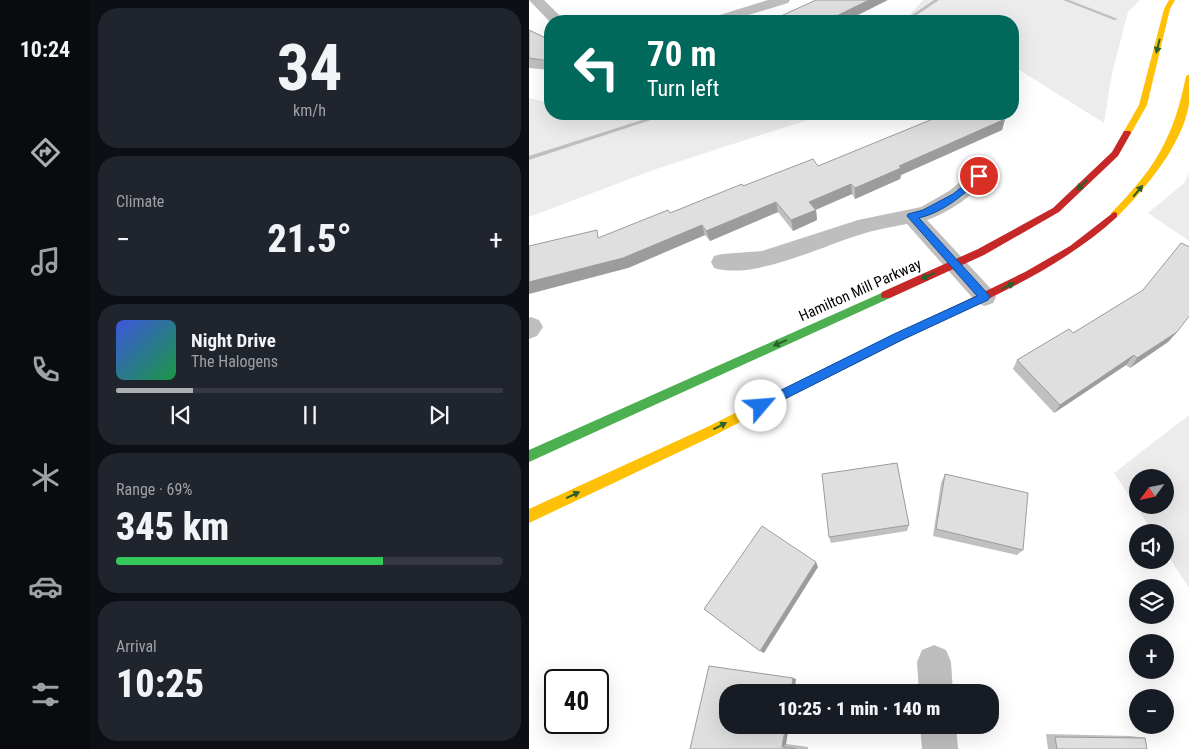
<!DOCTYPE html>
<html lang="en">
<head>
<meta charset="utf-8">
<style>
  :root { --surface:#171b24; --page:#20242c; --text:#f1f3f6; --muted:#9ea1a6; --line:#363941; --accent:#adaeaf }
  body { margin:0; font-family:"Roboto Condensed",sans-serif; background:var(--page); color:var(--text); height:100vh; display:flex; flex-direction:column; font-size:19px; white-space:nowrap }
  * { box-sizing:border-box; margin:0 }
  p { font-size:16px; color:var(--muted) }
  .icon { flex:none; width:28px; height:28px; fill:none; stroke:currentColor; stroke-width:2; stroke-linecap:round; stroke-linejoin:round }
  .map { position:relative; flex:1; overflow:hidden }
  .side { display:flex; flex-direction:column; gap:8px; padding:8px; background:#0d0f14; width:439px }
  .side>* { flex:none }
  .guide { position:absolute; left:15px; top:15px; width:475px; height:105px; border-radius:20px; box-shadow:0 5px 20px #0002; background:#00695c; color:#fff; overflow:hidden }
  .needle { width:32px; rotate:237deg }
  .buttons { position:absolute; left:600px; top:469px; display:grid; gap:10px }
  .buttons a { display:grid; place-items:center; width:45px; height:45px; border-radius:50%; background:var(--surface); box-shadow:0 5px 20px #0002; font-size:25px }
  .speed { position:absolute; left:15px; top:669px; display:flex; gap:10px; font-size:25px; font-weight:700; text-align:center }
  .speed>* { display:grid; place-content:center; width:65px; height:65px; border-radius:50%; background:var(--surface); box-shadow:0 5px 20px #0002; line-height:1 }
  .speed .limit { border:2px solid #111; border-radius:8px; background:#fff; color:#111 }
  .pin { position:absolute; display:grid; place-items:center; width:42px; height:42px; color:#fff; margin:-21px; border:2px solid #fff; border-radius:50%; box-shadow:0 1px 5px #0007 }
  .me { position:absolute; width:55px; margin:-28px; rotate:63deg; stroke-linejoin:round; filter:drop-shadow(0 0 4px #0008) }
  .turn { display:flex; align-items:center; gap:18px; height:105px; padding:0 20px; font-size:22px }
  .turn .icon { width:65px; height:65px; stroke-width:2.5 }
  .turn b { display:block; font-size:35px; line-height:42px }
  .big { font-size:38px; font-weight:800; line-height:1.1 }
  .side .tile { flex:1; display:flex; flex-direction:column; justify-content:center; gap:8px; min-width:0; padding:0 18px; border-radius:20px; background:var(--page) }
  .side .dial { align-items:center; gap:0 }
  .dial b { font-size:65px; line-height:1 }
  .song { display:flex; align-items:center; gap:15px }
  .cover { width:60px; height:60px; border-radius:8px; background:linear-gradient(135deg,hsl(230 70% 55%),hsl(140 70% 35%)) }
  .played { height:5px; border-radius:2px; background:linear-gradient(90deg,var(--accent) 20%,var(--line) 20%) }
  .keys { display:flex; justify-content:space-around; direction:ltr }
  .heat { display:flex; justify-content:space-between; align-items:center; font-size:28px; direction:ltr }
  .charge { height:8px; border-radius:4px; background:linear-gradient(90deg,#34c759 69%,var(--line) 0) }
  .trip { position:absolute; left:190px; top:684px; width:280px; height:50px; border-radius:20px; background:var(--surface); box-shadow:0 5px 20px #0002; font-weight:800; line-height:50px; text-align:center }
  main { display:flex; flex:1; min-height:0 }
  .tab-bar { display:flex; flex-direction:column; width:90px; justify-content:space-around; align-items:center; background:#090b0e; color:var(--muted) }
  .tab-bar .icon { width:35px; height:35px }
  .tab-bar .selected { color:var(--accent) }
  .tab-bar b { font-size:22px; color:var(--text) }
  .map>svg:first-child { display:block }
  .green { fill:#ececec; fill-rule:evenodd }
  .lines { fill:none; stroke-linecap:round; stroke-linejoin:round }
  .stream { fill:#bfbfbf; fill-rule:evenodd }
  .street { fill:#bebebe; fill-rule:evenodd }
  .fast { fill:#4caf50; fill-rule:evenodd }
  .slow { fill:#ffc107; fill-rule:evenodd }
  .jam { fill:#c62828; fill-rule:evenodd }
  .wall { fill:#c0c0c0 }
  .shaded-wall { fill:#9c9c9c }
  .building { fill:#dfdfdf; stroke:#9c9c9c }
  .oneway { fill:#2a602c }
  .route { fill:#1a73e8; stroke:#114b97 }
  .labels { text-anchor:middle; stroke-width:4.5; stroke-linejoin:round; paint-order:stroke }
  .street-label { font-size:15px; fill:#000; stroke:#fff }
</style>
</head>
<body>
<main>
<nav class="tab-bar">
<b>10:24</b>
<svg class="icon selected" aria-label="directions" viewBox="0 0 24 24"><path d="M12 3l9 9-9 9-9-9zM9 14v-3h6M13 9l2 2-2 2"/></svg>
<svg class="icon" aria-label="music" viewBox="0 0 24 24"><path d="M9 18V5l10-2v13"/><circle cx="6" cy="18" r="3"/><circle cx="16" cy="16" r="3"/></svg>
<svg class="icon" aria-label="phone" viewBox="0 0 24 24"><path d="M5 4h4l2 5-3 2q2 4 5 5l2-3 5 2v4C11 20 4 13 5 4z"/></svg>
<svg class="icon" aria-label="climate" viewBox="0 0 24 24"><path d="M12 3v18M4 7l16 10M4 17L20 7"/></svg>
<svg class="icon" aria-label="car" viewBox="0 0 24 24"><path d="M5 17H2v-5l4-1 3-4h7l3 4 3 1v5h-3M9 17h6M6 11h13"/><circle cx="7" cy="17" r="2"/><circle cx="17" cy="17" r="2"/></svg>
<svg class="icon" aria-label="filters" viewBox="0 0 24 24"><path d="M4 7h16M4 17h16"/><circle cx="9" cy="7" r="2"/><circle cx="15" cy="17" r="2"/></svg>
</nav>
<section class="side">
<div class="tile dial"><b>34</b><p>km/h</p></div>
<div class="tile"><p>Climate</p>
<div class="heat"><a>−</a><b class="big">21.5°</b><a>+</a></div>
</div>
<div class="tile">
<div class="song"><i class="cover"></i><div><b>Night Drive</b><p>The Halogens</p></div></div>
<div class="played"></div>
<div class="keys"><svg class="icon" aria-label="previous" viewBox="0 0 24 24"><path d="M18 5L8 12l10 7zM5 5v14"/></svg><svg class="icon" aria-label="pause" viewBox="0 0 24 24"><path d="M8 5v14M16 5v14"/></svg><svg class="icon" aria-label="next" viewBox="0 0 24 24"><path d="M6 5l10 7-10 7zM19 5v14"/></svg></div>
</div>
<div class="tile"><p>Range · 69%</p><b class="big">345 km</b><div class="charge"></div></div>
<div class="tile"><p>Arrival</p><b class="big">10:25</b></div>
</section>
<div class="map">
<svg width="661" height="749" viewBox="0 0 661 749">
  <rect width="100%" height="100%" fill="#fff"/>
  <g class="green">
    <polygon points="394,0 611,0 599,12 583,73 575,123 484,66 484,21 375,21"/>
    <polygon points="0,98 21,103 21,114 297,114 127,169 0,217"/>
    <polygon points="660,173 661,241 660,241 619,213 656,182"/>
    <path d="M660,415V588L636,551V532H624L585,473ZM609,478H636V505H609Z"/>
  </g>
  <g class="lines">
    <g class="stream">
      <polygon points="405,0 410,0 379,21 374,21"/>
      <polygon points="534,0 540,0 589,19 585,20"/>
      <polygon points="132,114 140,114 0,160 0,156"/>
    </g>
    <g class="street">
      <polygon points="0,0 15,0 31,16 38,18 40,21 21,22"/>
      <polygon points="239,0 261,0 259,3 200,21 179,21 181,18"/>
      <path d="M450,170L457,172L460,176C449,193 417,214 398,220L464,291L467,297L464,303L456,306L448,303L378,224C362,227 345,230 330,235C291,247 224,280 185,268L182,262L185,256L193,254L233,251L329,220L392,207L420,191L443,172Z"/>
      <polygon points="2,317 10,320 14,327 8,336 0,339 0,318"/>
      <polygon points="405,645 417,650 422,662 424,692 390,692 388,662 393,650"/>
      <polygon points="391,725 427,725 429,749 393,749"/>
    </g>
    <polygon class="fast" points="357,291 361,292 362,295 361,298 0,462 0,450"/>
    <g class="slow">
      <polygon points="640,0 646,0 641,9 618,105 601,135 595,135 594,133 610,105 635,9"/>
      <path d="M661,74C661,82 661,89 661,97C657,141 618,187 588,217H582V213C626,169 645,137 657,76Z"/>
      <polygon points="285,374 289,376 291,379 289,382 184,436 0,523 0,509 176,428"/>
    </g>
    <g class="jam">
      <polygon points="595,131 601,131 602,133 589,156 530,212 455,255 361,298 353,298 352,295 353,292 449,249 524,208 583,152"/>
      <path d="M585,212L588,213V217C535,265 473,293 408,323C368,342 329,362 289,382L285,384L281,382L279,379L281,376L496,272L541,246Z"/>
    </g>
  </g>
  <g class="wall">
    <polygon points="0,30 21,40 21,70 0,68"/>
    <polygon points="476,119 473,130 372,175 371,179 326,199 323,194 287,210 288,220 264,231 249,212 181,241 176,235 99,268 72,237 141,213 214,186 289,166"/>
    <polygon points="648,332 639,342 601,368 597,365 525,413 484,369 488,360 544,333"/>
    <polygon points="416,474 494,550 488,555 404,536 412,483"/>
    <polygon points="380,525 378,531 302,543 300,537"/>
    <polygon points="180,666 267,679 257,744 279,747 279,749 161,749"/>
    <polygon points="517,734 602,736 616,738 618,749 519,749"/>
  </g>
  <g class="shaded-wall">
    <polygon points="340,0 359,0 317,21 297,21"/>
    <polygon points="476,119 473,130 372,175 371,179 326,199 326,188 370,166"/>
    <polygon points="322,184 323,194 281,212 280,202"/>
    <polygon points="247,202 249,212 181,241 177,231"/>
    <polygon points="287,210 288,220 264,231 262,220"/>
    <polygon points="173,225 176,235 99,268 0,294 0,282"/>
    <polygon points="648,332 639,342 601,368 608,358"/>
    <polygon points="605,355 597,365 525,413 531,405"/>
    <polygon points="287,562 289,567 235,653 231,651"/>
    <polygon points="264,678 267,679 265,692 262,692"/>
    <polygon points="257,725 260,725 257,744 253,747"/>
  </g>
  <g class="building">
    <polygon points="287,0 340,0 297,21 291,21 290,20 288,21 241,21"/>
    <polygon points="0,30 21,40 21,61 0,58"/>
    <polygon points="416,114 469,114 476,119 370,166 372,168 326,188 322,184 280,202 287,210 262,220 247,202 177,231 173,225 94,258 0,282 0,246 68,230 69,238 139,210 141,213 213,184 214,186 284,159 289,166"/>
    <polygon points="652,243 661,247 661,315 648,332 608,358 605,355 531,405 488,360 540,329 544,333 614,290"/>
    <polygon points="368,463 380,525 300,537 293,474"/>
    <polygon points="416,474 499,493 494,550 407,529"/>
    <polygon points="233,526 287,562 231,651 175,609"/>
    <polygon points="180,666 264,678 262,692 199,692 199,725 257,725 253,747 267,749 161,749"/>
    <polygon points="526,737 616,738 618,749 528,749"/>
  </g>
  <defs><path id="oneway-solid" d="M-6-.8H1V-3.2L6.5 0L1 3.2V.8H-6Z" transform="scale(1.25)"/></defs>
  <g class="oneway">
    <use href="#oneway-solid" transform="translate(629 46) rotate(104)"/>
    <use href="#oneway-solid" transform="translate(553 185) rotate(136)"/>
    <use href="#oneway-solid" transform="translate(609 191) rotate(-50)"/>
    <use href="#oneway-solid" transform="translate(399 276) rotate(156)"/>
    <use href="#oneway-solid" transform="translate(479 286) rotate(-25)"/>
    <use href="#oneway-solid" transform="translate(251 343) rotate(156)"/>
    <use href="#oneway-solid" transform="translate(191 426) rotate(-27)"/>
    <use href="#oneway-solid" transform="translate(44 495) rotate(-25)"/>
  </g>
  <path class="route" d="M450,173L454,176L453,178C434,195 415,212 390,218L459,294L461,297L459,300L373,340L236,409L232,411L228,409L226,406L228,402L365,334L448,296L378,216L379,214L394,210L424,194Z"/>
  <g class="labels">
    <g class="street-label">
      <text transform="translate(331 290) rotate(-24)" y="5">Hamilton Mill Parkway</text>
    </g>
  </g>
</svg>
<div class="buttons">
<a><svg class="needle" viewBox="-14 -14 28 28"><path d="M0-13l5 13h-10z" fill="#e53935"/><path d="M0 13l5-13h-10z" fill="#9ea1a6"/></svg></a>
<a><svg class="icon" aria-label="sound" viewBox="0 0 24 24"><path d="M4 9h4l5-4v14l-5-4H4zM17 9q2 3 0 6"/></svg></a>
<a><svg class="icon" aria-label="layers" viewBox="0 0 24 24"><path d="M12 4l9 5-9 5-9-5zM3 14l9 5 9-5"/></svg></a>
<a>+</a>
<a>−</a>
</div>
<div class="speed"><div class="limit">40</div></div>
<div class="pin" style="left:450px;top:176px;background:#d93025"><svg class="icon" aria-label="arrive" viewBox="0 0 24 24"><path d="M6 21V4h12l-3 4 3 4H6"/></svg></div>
<svg class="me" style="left:232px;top:406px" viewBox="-20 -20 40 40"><circle r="19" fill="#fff"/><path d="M0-13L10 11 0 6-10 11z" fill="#1a73e8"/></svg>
<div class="trip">10:25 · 1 min · 140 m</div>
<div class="guide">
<div class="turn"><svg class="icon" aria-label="left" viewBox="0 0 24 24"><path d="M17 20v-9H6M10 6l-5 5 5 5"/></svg><div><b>70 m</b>Turn left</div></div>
</div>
</div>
</main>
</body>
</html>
